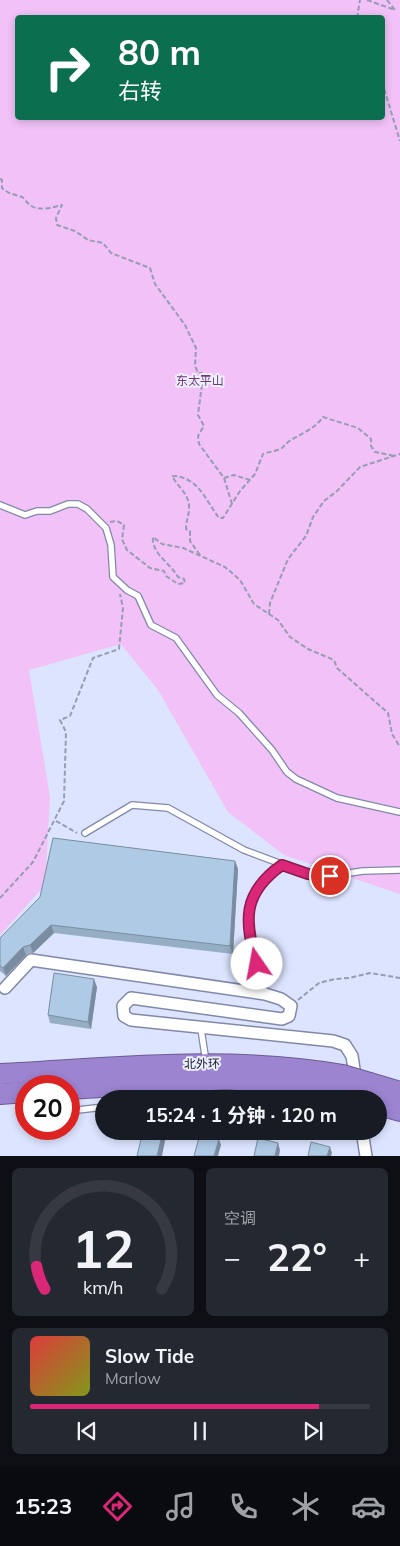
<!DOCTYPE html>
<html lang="zh">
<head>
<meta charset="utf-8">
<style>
  :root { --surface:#171b24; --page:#242831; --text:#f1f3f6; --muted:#9ea1a6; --line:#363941; --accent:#db2777 }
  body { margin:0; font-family:Mulish,"Noto Sans SC",sans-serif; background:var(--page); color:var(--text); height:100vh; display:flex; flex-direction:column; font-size:19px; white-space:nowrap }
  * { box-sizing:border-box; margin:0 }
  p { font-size:16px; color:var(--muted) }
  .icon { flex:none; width:28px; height:28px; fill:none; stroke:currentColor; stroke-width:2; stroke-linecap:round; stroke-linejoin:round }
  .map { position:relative; height:1156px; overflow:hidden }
  .sheet { display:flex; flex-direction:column; gap:12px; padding:12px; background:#0d0f14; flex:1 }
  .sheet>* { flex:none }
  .guide { position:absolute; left:15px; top:15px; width:370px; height:105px; border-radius:5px; box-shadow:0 2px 8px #0003; background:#0b6e4f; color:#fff; overflow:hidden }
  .speed { position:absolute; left:15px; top:1075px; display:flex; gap:10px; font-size:25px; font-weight:700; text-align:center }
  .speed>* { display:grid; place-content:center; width:65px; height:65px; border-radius:50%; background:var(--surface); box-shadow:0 2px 8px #0003; line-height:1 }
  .speed .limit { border:8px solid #d22; background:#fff; color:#111 }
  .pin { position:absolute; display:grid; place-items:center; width:42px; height:42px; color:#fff; margin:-21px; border:2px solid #fff; border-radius:50%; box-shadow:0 1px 5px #0007 }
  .me { position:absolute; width:55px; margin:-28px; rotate:348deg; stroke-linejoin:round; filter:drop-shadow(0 0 4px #0008) }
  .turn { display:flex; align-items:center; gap:18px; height:105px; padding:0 20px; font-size:22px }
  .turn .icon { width:65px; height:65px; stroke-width:2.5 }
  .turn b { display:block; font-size:35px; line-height:42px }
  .big { font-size:38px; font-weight:700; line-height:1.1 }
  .sheet .tile { flex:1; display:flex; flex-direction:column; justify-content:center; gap:8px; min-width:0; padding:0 18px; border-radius:8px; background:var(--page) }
  .sheet .dial { align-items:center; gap:0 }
  .dial svg { height:130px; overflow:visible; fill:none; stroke:var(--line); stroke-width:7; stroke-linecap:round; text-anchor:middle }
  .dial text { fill:var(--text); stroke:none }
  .song { display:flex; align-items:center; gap:15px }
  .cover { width:60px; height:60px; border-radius:8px; background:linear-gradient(135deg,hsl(0 70% 55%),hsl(70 70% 35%)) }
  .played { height:5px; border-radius:2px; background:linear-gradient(90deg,var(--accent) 85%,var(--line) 85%) }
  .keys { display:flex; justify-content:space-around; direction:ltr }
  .heat { display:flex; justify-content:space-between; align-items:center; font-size:28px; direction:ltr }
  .sheet .tiles { flex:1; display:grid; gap:12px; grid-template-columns:1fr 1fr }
  .tile:last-child { grid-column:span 2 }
  .trip { position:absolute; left:95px; top:1090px; width:292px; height:50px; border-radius:25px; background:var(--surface); box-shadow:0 2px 8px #0003; font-weight:700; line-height:50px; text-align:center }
  .menu { display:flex; height:80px; justify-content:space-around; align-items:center; background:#090b0e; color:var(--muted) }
  .menu .icon { width:35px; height:35px }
  .menu .active { color:var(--accent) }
  .menu b { font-size:22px; color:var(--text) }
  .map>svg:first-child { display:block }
  .green { fill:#f1c1f7; fill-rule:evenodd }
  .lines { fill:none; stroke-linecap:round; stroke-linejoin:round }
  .lane-casing { stroke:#8089a7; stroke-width:8 }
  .street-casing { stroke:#8089a7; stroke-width:14 }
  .highway-casing { stroke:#6b5c92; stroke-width:22 }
  .path { stroke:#969db2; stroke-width:2; stroke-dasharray:5 2.5; stroke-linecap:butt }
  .lane { stroke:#fff; stroke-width:5.5 }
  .street { stroke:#fff; stroke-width:11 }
  .highway { stroke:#9c84d1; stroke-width:20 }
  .highway-bridge-casing { stroke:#6b5c92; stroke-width:22; stroke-linecap:butt }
  .highway-bridge { stroke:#9c84d1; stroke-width:20 }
  .wall { fill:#96aec4 }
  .shaded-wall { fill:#7a8da0 }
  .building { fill:#afcae4; stroke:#7a8da0 }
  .route-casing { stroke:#8e194d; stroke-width:12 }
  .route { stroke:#db2777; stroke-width:9 }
  .labels { text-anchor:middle; stroke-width:4; stroke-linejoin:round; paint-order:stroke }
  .park-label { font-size:12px; fill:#71387a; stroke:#edf1ff }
  .street-label { font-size:12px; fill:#10131e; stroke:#edf1ff }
</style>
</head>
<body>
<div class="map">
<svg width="400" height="1156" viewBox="0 0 400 1156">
  <rect width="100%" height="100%" fill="#dce4ff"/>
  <path class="green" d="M0,0H400V894L284,855L228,812L158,690L121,644L29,670L50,797L45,885L0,935ZM18,18H382V118H18Z"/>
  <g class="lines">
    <g class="lane-casing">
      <g id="lane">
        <polyline points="0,505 25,515 37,511 50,511 68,504 78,504 87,509 106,528 111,545 113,577 127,590 138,596 151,625 176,638 217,695 239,713 272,750 287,772 296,779 337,798 400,812"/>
        <polyline points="85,833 132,805 168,808 244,850 308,874 329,876 363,871 400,870"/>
        <path d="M265,994C252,943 230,901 281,865"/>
        <polyline points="201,1029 206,1062"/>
        <polyline points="69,1111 104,1107"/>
        <polyline points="327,1131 362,1134"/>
      </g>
    </g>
    <g class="street-casing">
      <g id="street">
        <polyline points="5,988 31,960 265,994 281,999 291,1006 289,1016 282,1019 131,998 123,1006 124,1016 131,1020 333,1041 345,1045 352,1056 356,1082"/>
        <polyline points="362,1131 366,1156"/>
      </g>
    </g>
    <g class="highway-casing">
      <g id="highway">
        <path d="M0,1074C115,1068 229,1055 343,1075"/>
        <polyline points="370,1083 400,1092"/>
        <polyline points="69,1089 226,1079 293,1084 339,1093"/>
        <polyline points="0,1094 26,1092"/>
        <polyline points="379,1105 400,1111"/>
      </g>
    </g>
    <g class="path">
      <polyline points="367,0 395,10 387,0"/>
      <polyline points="357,18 360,0"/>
      <polyline points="382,82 400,141"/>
      <path d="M0,179L2,180V188L9,193L22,197C25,199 27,203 30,205C38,212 53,207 62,205L56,218L57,225L75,231L88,240L103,243L111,253L150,268L155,284L185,325L196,348L195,366L198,373H202L203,376L198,415L204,426L198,436L199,444L224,478L232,504"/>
      <polyline points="224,478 234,475 250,480"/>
      <path d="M110,522L117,521L124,525L122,539L127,550L150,568L164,571L166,576L178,584L185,583L184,579L178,577C171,564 151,553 153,537L162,544L183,548L225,567L240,580L254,604L278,620L290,637L308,649L334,660L337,668L388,713L392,734L400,747"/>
      <path d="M200,555L190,541V531L186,529C186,521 189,516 189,508C190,495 178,487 172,476C198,476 206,501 219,518H223L240,491L255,474L263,454C268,452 277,451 282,448C284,446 286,444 288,442C300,434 315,429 323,417L358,428L371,439V446L375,452L395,456"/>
      <polyline points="269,614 270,603 288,559 306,536 313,517 324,501 337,491 360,467 400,454"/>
      <polyline points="56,821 77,833"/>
      <polyline points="0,898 33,862 64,801 66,732 60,720 70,716 93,658 119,649 123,608 120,594"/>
      <polyline points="298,1000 319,983 335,979 349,978 370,973 400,978"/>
    </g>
    <use href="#lane" class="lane"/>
    <use href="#street" class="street"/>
    <use href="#highway" class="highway"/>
    <g class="highway-bridge-casing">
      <g id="highway-bridge">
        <polyline points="343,1075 370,1083"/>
        <polyline points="339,1093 358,1099"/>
      </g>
    </g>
    <use href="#highway-bridge" class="highway-bridge"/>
  </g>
  <g class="wall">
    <polygon points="235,861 238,869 233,954 54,933 33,953 26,955 6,976 0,971 0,938"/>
    <polygon points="97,987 91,1029 50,1023 48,1015"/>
  </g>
  <g class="shaded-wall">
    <polygon points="235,861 238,869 233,954 230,946"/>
    <polygon points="51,925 54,933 33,953 30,945"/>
    <polygon points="23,947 26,955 6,976 3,968"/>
    <polygon points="94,979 97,987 91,1029 88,1022"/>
    <polygon points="163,1131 167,1131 162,1156 157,1156"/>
    <polygon points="219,1139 221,1145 218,1156 214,1156"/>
    <polygon points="278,1143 280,1150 279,1156 275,1156"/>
    <polygon points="330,1147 332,1153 331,1156 327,1156"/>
  </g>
  <g class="building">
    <polygon points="53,838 235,861 230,946 51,925 30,945 23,947 3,968 0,966 0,938 40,897"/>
    <polygon points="54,973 94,979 88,1022 48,1015"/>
    <polygon points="143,1131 163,1131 157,1156 137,1156"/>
    <polygon points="200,1134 219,1139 214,1156 194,1156"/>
    <polygon points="258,1138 278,1143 275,1156 254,1156"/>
    <polygon points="311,1142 330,1147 327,1156 308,1156"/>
  </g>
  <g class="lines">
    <g class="route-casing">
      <path id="route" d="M257,964C244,921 242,893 282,865L308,874L330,876"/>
    </g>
    <use href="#route" class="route"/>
  </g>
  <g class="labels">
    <g class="park-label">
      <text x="200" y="385">东太平山</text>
    </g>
    <g class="street-label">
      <text transform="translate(202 1064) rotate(-1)" y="4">北外环</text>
    </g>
  </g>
</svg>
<div class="speed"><div class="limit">20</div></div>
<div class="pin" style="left:330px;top:876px;background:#d93025"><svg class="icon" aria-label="arrive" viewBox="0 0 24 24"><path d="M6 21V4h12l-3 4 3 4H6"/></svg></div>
<svg class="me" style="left:257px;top:964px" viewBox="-20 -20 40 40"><circle r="19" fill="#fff"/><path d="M0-13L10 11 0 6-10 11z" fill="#db2777"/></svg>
<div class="trip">15:24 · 1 分钟 · 120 m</div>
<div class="guide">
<div class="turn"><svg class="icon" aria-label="right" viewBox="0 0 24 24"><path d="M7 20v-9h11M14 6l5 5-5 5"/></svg><div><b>80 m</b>右转</div></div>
</div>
</div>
<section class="sheet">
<div class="tiles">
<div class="tile dial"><svg viewBox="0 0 100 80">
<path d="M14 69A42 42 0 1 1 86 69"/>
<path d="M14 69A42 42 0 0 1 9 55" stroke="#db2777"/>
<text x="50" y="56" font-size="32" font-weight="700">12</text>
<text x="50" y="72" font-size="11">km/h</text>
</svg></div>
<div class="tile"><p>空调</p>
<div class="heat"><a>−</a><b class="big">22°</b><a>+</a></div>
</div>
<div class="tile">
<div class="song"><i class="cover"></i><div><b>Slow Tide</b><p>Marlow</p></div></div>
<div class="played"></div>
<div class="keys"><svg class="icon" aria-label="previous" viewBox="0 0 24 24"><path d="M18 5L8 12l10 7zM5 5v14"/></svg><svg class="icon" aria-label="pause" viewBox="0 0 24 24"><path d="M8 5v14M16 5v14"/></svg><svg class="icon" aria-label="next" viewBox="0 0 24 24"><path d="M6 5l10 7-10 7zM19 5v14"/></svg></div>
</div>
</div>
</section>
<nav class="menu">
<b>15:23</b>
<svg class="icon active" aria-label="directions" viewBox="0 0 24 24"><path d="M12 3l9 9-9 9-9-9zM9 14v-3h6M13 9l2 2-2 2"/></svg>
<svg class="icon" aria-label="music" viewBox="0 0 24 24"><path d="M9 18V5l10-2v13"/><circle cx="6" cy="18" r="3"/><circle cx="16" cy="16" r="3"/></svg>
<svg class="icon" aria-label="phone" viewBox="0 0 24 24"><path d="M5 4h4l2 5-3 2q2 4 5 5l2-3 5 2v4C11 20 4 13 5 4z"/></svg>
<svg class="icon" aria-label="climate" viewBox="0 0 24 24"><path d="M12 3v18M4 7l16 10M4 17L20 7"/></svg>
<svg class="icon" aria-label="car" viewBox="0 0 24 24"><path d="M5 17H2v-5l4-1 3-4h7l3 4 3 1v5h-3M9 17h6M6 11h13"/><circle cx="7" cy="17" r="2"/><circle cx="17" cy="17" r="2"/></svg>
</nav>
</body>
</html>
